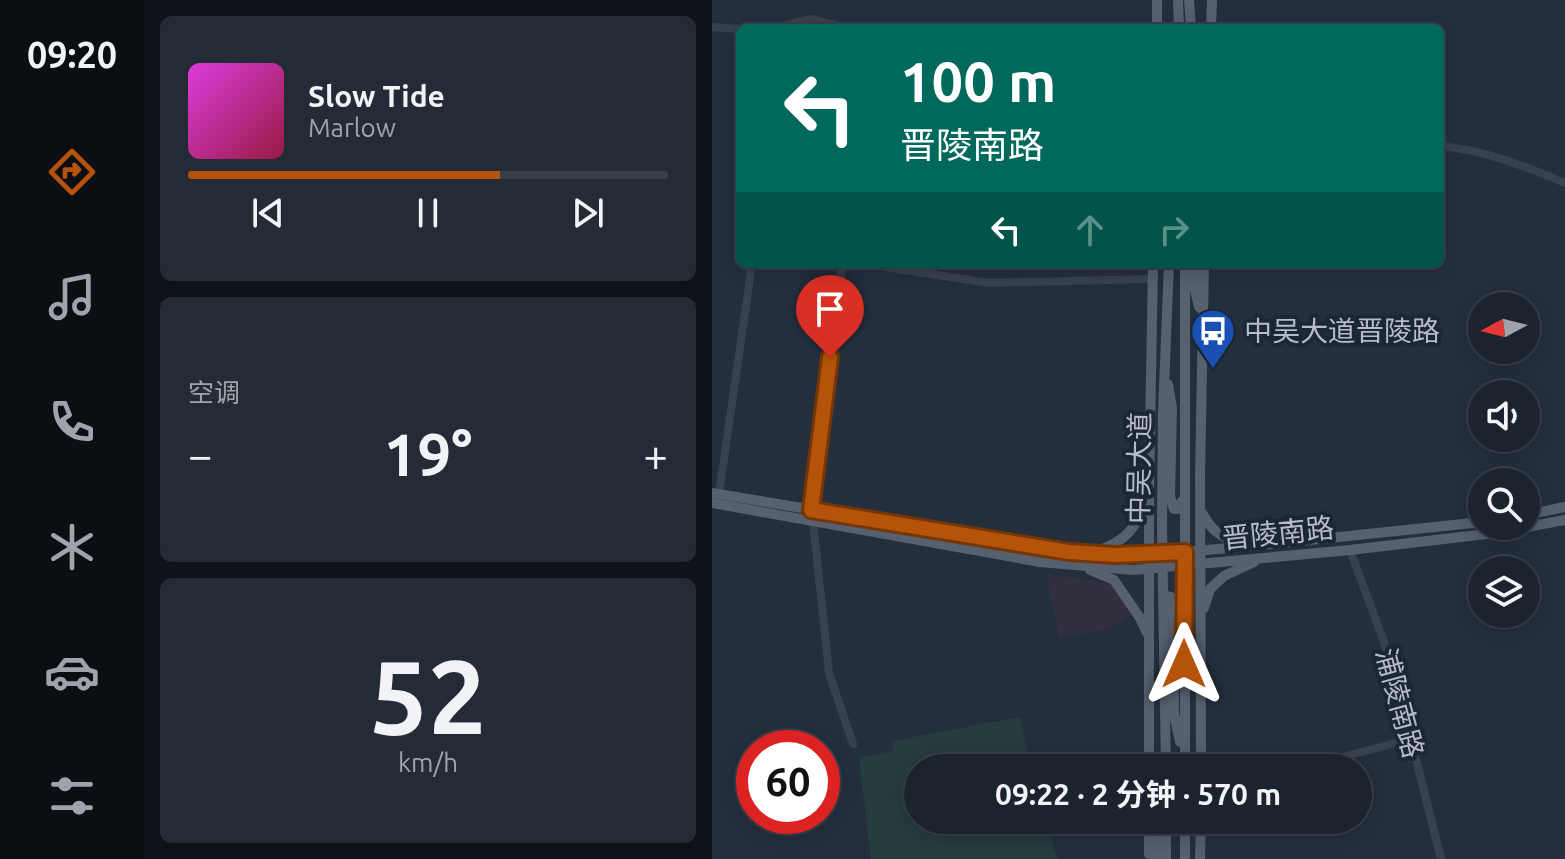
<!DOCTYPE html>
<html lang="zh">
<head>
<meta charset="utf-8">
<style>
  :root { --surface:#1b232e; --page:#242b36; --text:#f1f3f6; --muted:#a0a4aa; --line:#39404a; --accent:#b45309 }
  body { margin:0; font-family:Ubuntu,"Noto Sans SC",sans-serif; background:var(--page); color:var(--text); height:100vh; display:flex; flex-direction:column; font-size:30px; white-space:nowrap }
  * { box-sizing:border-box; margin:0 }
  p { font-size:26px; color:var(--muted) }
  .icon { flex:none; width:44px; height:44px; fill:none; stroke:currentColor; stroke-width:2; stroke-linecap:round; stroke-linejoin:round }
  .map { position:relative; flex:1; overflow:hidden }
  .panel { display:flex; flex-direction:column; gap:16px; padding:16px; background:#0f1319; width:568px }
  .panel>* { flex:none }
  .hud { position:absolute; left:24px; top:24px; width:708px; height:244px; border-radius:12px; box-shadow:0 4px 20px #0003,0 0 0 2px var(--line); background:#00695c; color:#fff; overflow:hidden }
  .needle { width:52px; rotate:263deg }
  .fabs { position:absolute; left:756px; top:292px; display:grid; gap:16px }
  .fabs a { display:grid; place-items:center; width:72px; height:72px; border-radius:50%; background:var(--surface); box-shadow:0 4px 20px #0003,0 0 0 2px var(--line); font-size:40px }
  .speed { position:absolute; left:24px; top:730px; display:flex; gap:16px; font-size:40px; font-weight:700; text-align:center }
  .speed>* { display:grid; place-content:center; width:104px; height:104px; border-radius:50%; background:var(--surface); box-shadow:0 4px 20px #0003,0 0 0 2px var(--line); line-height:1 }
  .speed .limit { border:12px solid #d22; background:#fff; color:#111 }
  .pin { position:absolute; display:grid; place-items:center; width:68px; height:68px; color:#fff; margin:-82px -34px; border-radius:50% 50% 50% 0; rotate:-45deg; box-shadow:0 0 8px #0007 }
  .pin .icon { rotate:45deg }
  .me { position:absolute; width:88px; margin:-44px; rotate:0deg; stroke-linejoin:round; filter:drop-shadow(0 0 6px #0008) }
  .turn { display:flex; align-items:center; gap:28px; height:168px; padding:0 32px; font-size:36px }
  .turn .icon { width:104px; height:104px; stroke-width:2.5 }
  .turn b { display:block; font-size:56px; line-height:68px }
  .lanes { display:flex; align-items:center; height:76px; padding:0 32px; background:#0003; justify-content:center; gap:40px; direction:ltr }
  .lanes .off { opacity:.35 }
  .big { font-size:60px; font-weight:700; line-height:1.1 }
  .panel .tile { flex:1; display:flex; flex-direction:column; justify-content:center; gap:12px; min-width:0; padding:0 28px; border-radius:12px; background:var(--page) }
  .panel .dial { align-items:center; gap:0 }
  .dial b { font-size:104px; line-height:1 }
  .song { display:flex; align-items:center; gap:24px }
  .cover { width:96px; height:96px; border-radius:12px; background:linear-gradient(135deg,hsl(300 70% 55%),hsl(340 70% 35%)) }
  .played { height:8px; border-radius:4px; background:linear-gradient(90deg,var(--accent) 65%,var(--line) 65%) }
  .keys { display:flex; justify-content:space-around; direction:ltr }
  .heat { display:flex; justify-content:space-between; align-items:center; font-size:44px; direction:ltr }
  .trip { position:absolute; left:192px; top:754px; width:468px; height:80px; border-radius:40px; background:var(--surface); box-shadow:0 4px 20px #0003,0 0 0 2px var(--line); font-weight:700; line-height:80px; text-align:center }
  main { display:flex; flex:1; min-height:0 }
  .tabs { display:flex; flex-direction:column; width:144px; justify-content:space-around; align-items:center; background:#0b0e12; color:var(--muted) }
  .tabs .icon { width:56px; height:56px }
  .tabs .current { color:var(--accent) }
  .tabs b { font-size:36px; color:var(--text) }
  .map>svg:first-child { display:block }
  .medical { fill:#32303f }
  .green { fill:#263c3f }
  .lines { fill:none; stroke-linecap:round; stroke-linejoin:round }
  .minor { stroke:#38414e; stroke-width:8 }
  .major { stroke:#56606e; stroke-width:10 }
  .route-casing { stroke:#753606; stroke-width:20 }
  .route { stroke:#b45309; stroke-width:14 }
  .labels { text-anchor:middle; stroke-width:8; stroke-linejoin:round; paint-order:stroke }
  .poi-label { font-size:28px; fill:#b4bcc9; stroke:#1d2633; text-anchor:start }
  .street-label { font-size:28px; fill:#b4bcc9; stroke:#1d2633 }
</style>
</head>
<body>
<main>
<nav class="tabs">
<b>09:20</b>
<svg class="icon current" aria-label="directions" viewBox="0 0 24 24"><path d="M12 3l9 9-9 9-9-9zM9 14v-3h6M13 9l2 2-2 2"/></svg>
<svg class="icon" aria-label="music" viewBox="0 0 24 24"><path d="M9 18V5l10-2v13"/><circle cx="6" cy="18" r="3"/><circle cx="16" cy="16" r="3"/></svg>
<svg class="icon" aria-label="phone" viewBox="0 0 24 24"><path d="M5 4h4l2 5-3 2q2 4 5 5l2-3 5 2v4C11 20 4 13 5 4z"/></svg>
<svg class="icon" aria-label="climate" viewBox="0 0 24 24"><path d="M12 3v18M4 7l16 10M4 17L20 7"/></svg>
<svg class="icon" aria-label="car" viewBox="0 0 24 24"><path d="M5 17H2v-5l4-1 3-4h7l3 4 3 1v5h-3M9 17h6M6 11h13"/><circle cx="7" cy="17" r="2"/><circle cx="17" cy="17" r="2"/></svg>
<svg class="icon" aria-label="filters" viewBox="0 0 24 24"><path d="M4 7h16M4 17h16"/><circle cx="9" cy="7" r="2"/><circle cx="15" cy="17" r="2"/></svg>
</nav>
<section class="panel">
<div class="tile">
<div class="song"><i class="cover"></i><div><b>Slow Tide</b><p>Marlow</p></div></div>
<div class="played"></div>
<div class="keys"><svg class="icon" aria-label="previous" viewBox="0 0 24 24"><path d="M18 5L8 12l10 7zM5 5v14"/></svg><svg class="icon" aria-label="pause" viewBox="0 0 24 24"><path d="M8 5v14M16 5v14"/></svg><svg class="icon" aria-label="next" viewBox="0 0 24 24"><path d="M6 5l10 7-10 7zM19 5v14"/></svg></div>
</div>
<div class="tile"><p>空调</p>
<div class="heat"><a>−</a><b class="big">19°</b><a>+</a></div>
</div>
<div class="tile dial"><b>52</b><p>km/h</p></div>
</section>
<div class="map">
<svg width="853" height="859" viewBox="0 0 853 859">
  <rect width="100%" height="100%" fill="#242f3e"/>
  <polygon class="medical" points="334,574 409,585 420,614 396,629 347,638"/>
  <polygon class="green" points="308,717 319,768 206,768 206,820 334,820 345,859 159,859 147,757 181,751 180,741"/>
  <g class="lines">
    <g class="minor">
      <polyline points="0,27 28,29"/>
      <polyline points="63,28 99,19 135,28"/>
      <path d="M728,146C772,150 813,166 853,183"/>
      <polyline points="154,264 277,283 441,279"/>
      <polyline points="7,494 40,264"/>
      <polyline points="99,510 130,264"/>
      <polyline points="101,521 117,673 141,744"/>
      <polyline points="638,550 672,642 699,739 729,859"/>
      <polyline points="587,768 699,739"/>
    </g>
    <g class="major">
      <polyline points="466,0 467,28"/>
      <polyline points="477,0 479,28"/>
      <polyline points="445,28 445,0"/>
      <polyline points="499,28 500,0"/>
      <polyline points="482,264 483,290 487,307"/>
      <polyline points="456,384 460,408 458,497 462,509 466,509 470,501"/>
      <polyline points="0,493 329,548 403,555 437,555 551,545 770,522"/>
      <polyline points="0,503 328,562 421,570 638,550 783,533 853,520"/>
      <path d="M490,513C499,529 509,540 529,542"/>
      <polyline points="814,515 853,507"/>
      <path d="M384,551C414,542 424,528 434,500"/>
      <polyline points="378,570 402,580 428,618 435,633"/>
      <polyline points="452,603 455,596 459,597 461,608 462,713 468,742"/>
      <polyline points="492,608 498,589 512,576 542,562"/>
      <polyline points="437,768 437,490 441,264"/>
      <polyline points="454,768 450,529 451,412 457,264"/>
      <polyline points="473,768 473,264"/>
      <polyline points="489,768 488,475 492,264"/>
      <polyline points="437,820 437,854"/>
      <polyline points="454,820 454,859"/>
      <polyline points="473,820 473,859"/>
      <polyline points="444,859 445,831 448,820"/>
      <polyline points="488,859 489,820"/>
    </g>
  </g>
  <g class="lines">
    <g class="route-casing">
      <polyline id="route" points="118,357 99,510 357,552 403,555 473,552 472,664"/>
    </g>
    <use href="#route" class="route"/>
  </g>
  <defs>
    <g id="bus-pin" transform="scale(2.3)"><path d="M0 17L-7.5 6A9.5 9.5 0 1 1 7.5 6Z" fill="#1a4fb4" stroke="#1d2633"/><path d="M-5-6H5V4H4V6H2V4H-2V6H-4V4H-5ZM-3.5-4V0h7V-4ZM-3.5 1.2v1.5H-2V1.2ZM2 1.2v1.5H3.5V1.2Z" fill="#fff"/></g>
  </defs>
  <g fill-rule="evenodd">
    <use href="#bus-pin" x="501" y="331"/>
  </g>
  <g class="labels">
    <g class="poi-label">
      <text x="532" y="341">中吴大道晋陵路</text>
    </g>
    <g class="street-label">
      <text transform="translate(427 468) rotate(-89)" y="10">中吴大道</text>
      <text transform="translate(566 533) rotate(-6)" y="10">晋陵南路</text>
      <text transform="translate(688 703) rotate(75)" y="10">浦陵南路</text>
    </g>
  </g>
</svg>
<div class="fabs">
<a><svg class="needle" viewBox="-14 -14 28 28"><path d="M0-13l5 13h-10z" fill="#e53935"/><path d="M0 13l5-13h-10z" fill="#a0a4aa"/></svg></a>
<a><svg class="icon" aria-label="sound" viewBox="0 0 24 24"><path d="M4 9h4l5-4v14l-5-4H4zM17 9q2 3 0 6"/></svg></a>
<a><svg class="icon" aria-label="search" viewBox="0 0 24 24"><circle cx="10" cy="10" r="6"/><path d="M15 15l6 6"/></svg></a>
<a><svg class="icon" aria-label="layers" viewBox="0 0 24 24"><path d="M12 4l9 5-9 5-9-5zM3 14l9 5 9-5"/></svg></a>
</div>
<div class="speed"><div class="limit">60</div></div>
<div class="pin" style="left:118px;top:357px;background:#d93025"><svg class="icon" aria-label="arrive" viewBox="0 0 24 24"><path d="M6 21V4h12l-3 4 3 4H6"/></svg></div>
<svg class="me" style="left:472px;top:664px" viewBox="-20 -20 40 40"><path d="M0-17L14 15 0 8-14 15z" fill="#b45309" stroke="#fff" stroke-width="4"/></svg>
<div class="trip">09:22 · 2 分钟 · 570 m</div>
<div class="hud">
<div class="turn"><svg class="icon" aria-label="left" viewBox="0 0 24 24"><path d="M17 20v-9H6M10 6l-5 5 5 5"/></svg><div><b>100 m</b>晋陵南路</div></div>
<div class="lanes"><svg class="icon" aria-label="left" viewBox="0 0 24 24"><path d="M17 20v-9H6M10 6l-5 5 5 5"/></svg><svg class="icon off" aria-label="ahead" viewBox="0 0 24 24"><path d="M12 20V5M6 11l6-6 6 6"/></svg><svg class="icon off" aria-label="right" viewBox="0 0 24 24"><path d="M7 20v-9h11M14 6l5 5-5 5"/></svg></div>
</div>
</div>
</main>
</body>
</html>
